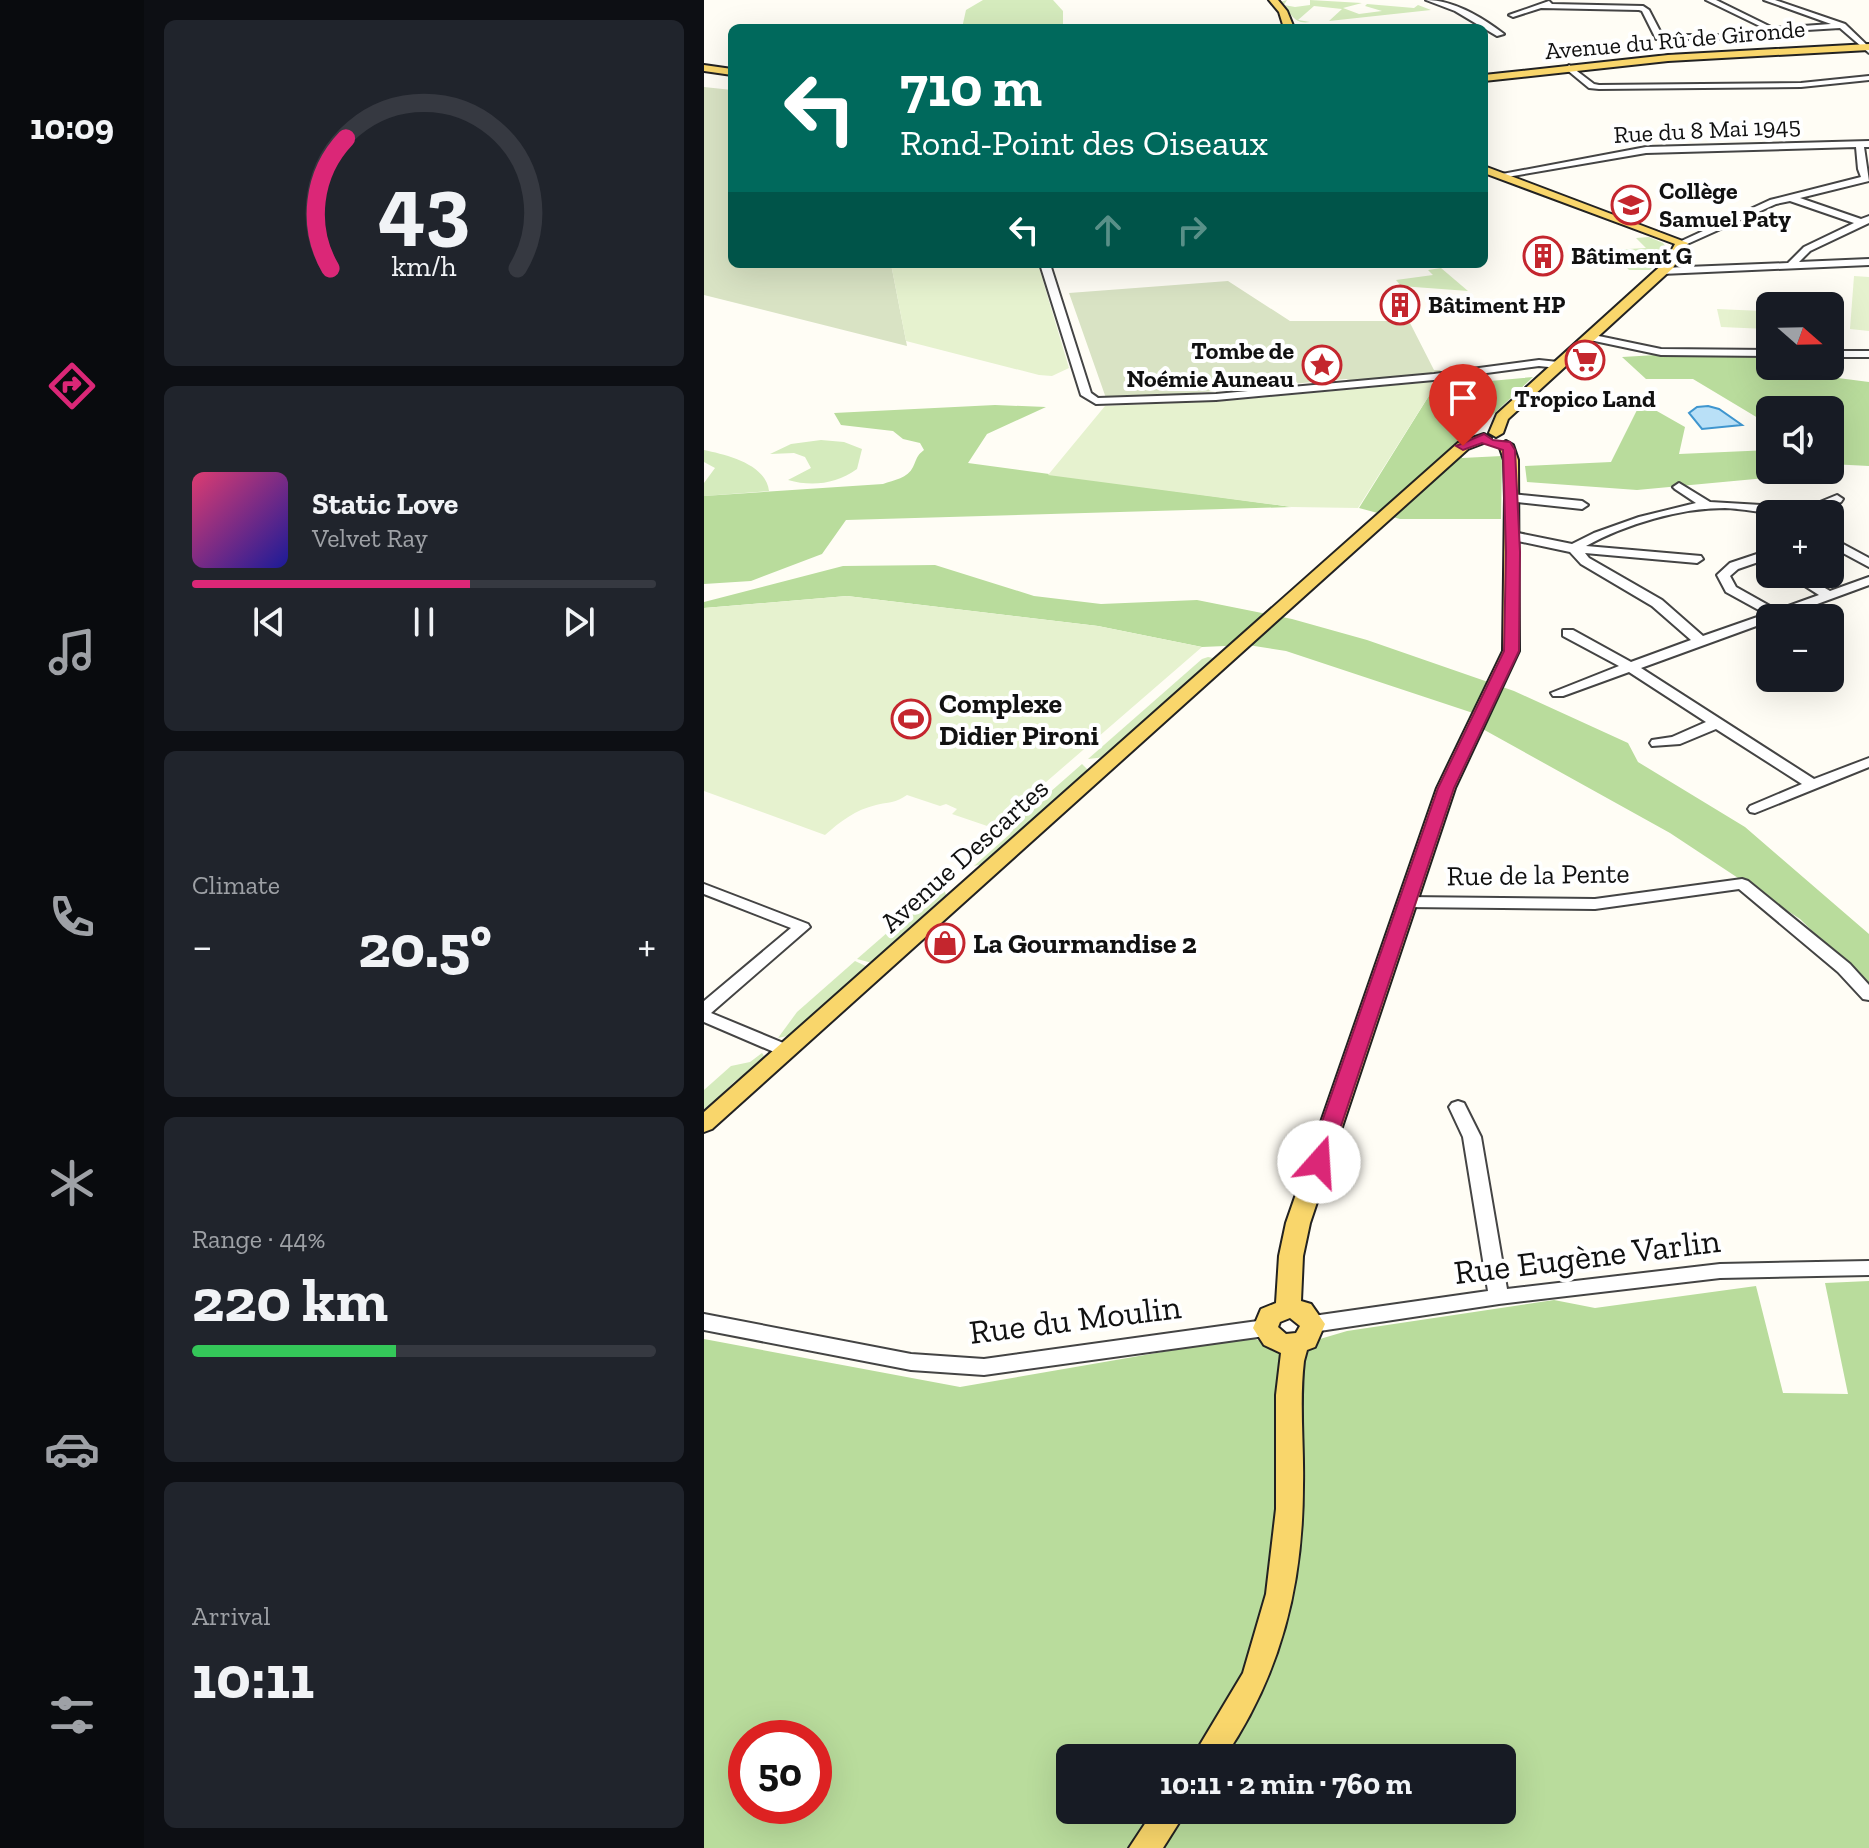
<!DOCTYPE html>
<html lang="en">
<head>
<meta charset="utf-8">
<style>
  :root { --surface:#171b24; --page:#20242c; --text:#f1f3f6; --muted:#9ea1a6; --line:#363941; --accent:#db2777 }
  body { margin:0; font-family:"Zilla Slab",serif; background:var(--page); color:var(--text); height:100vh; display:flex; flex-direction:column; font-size:30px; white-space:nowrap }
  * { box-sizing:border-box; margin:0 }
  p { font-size:26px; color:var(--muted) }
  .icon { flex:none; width:44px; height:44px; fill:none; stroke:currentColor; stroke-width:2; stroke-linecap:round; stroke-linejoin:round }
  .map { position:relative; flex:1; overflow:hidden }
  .panel { display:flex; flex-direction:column; gap:20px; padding:20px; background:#0d0f14; width:560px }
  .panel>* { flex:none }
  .top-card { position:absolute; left:24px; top:24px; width:760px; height:244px; border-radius:12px; box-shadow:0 8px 32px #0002; background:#00695c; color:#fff; overflow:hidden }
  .needle { width:52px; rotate:110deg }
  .fabs { position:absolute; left:1052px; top:292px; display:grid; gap:16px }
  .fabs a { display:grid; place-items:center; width:88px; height:88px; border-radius:12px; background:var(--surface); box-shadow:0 8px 32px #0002; font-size:40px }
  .speed { position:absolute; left:24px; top:1720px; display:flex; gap:16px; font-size:40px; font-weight:700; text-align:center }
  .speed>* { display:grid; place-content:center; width:104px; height:104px; border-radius:50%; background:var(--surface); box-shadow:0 8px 32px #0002; line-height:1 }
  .speed .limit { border:12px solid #d22; background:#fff; color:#111 }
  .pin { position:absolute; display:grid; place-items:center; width:68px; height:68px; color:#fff; margin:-82px -34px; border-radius:50% 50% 50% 0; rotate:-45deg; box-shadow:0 0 8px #0007 }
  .pin .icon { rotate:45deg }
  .me { position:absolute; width:88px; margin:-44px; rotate:19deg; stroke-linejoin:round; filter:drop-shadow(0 0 6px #0008) }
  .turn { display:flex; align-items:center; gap:28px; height:168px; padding:0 40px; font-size:36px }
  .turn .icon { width:104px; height:104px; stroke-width:2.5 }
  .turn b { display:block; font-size:56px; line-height:68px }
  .lanes { display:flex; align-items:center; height:76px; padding:0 40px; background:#0003; justify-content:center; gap:40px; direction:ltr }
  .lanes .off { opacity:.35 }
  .big { font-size:60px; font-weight:800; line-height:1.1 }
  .panel .tile { flex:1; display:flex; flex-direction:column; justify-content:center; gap:12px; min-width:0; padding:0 28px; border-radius:12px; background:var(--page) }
  .panel .dial { align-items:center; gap:0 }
  .dial svg { height:208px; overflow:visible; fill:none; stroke:var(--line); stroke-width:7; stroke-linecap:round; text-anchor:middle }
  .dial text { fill:var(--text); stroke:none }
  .song { display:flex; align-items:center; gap:24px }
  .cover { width:96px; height:96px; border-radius:12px; background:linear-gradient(135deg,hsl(340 70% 55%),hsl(240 70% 35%)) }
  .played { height:8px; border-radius:4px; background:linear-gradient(90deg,var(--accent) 60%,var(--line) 60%) }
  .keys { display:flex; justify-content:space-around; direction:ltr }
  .heat { display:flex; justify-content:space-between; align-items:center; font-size:44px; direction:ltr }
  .charge { height:12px; border-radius:6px; background:linear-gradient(90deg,#34c759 44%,var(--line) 0) }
  .trip { position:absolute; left:352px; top:1744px; width:460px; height:80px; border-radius:12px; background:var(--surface); box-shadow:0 8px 32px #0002; font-weight:800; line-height:80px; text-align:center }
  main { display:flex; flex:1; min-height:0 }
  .tabs { display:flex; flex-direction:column; width:144px; justify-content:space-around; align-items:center; background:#090b0e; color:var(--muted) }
  .tabs .icon { width:56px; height:56px }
  .tabs .selected { color:var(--accent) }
  .tabs b { font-size:36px; color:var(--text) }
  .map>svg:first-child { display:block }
  .green { fill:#d5ebbd }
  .forest { fill:#b9dc9c; fill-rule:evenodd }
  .cemetery { fill:#d9e3c4 }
  .pitch { fill:#e6f2cf }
  .water { fill:#b9e0f7; stroke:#3f96cf; stroke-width:2 }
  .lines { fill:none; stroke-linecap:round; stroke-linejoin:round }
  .minor-casing { stroke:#444; stroke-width:4 }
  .major-casing { stroke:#222; stroke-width:4 }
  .minor { fill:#fff; fill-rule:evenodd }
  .major { fill:#f9d66b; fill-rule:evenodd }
  .route { fill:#db2777; stroke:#8e194d; stroke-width:2 }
  .labels { text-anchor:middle; stroke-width:8; stroke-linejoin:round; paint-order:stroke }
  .far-street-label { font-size:24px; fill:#111; stroke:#fff }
  .far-poi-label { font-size:24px; font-weight:bold; fill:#111; stroke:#fff; text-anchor:start }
  .poi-label { font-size:28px; font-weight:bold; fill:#111; stroke:#fff; text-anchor:start }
  .street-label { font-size:28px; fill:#111; stroke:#fff }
  .near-street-label { font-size:34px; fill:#111; stroke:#fff }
</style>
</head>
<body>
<main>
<nav class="tabs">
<b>10:09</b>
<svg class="icon selected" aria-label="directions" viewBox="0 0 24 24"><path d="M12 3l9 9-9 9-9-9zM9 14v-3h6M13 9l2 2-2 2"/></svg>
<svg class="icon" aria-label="music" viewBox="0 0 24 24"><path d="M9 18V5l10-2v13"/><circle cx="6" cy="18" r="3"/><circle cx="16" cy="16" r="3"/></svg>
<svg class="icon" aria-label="phone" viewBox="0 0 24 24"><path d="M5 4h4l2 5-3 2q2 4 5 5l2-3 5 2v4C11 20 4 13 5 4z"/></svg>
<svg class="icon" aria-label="climate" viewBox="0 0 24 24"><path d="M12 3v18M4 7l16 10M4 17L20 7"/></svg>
<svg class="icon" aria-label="car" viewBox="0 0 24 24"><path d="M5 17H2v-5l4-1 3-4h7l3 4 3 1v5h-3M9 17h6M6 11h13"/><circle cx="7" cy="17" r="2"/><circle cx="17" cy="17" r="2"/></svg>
<svg class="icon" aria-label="filters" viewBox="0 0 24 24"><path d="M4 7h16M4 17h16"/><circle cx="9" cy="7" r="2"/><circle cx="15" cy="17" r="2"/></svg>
</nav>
<section class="panel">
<div class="tile dial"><svg viewBox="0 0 100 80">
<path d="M14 69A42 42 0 1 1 86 69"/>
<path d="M14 69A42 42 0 0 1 20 19" stroke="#db2777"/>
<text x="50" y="56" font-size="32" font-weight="700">43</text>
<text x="50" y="72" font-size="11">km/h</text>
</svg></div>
<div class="tile">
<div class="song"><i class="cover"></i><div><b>Static Love</b><p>Velvet Ray</p></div></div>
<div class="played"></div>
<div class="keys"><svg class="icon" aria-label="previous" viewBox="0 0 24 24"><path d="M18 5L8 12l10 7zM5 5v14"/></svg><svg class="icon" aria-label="pause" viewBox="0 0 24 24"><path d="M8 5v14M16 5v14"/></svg><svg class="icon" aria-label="next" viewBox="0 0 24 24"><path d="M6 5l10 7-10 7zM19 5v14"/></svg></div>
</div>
<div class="tile"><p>Climate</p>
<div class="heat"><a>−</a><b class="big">20.5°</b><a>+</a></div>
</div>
<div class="tile"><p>Range · 44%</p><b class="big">220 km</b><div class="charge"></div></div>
<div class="tile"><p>Arrival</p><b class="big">10:11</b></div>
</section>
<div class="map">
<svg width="1165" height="1848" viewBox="0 0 1165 1848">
  <rect width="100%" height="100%" fill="#fffdf5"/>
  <g class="green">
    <polygon points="279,0 349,0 359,11 359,28 258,28 262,10"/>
    <path d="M583,0L580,5L591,7L606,5V0L658,3L639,8L655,14L678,11L661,6L663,4L710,8L714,5L727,10L625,21L638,9L610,6L594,20L606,22C589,25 587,12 576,2Z"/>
    <polygon points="945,237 959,243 965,251 946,270 925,270 906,250 942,248 932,238"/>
    <polygon points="737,268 764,291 697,286 692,280 729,275 724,270"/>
    <path d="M117,440L140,442L158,449L153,469C132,484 108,487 84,480L107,468L101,457L90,453L66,454L87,444Z"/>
    <path d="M0,450C23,455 62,464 65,491L0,496V483L11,468L0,462Z"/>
    <polygon points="504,657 515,659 401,757 384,759 498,659"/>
    <polygon points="378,764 386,772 283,863 270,866 306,834 311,823"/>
    <polygon points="238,885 243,897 172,964 153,959"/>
    <polygon points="151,961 166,968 88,1035 74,1038 93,1012"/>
    <polygon points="58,1053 60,1056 55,1064 30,1082 0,1112 0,1090 27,1066 46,1062"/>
  </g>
  <g class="forest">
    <polygon points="952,355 1066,356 1066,366 1071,366 1072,370 1165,382 1165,466 1126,464 1126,410 1066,410 1064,424 989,379 942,379 918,357"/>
    <polygon points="829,377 759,443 758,458 798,456 797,519 696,519 655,508 731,386"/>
    <polygon points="937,402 981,427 975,454 1066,450 1066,470 1096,470 1062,478 933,490 823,482 821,466 907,462"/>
    <path d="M291,405L342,407L283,434L264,463L588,507L142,520L118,554L47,581L0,584V496L179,484C190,480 204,478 209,467C213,459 212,456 220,450L216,443L199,439L189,431L137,425L130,413Z"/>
    <polygon points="231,565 330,596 397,604 493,600 588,619 663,640 810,691 924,743 934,762 1041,827 1165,934 1165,987 1096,919 966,833 766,722 769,713 582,651 544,645 498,647 394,626 143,596 0,608 0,602 139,566"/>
    <path d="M1165,1281V1848H0V1339L256,1387L545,1337L582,1349L643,1331L850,1300L891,1308L1052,1286L1079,1393L1144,1394L1121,1283ZM42,1738H110V1806H42ZM366,1758H798V1810H366Z"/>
  </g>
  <g class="cemetery">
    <polygon points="0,87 28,90 28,264 187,264 203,346 0,295"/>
    <polygon points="524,281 586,321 705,321 730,370 736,370 739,374 659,383 642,379 403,401 365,293"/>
  </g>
  <g class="pitch">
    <polygon points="187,264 334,264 365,368 348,376 335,375 202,341"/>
    <polygon points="1150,276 1165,277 1165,331 1146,329"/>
    <polygon points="1013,309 1058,311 1063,329 1017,327"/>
    <polygon points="727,382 731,386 654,508 588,507 344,475 401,406 519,401"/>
    <path d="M143,596L394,626L498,647L289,828L248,814L253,809L242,804L236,806L203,795C192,803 184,802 172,805C151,810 137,821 121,835L0,791V608Z"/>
  </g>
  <polygon class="water" points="1004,406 1015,409 1038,425 998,429 985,413 993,407"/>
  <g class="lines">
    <g class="minor-casing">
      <g id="minor">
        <path d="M722,0C750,0 779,18 800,34L793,36L751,11Z"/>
        <polygon points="1002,0 1012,0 1069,28 1127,24 1060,0 1071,0 1141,24 1165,47 1165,53 1136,28 1068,32"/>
        <polygon points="845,1 848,4 939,6 945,10 958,35 1031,35 1035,37 1031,39 952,39 938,11 935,10 837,8 809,17 805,15"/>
        <polygon points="865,65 890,84 895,85 1097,83 1165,76 1165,80 1097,87 895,89 885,88 862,69"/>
        <polygon points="1165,141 1165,147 1160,147 1165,181 1096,198 1157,219 1165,216 1165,223 1106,251 1095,262 1165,259 1165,265 958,274 953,271 958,268 1084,263 1100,247 1150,223 1086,201 1072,204 981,245 973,243 1066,200 1157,177 1154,169 1152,147 942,153 797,178 793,175 942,147"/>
        <polygon points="336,264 346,264 387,393 394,398 512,394 730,374 835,360 854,362 859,365 854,368 835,366 730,380 512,400 392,404 377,395"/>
        <polygon points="885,334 957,349 1066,350 1066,356 957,355 881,339 880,337"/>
        <rect x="1126" y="351" width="39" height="6"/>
        <path d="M975,483L1006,502L1057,505L1083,514C1062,514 1043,509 1021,508C976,508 922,524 882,546L997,556L999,559L993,563L881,553L885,558L958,600L999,636L1062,614L1022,592L1013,575L1026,563L1062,551L1066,550V558L1034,569L1026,576L1032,587L1073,610L1115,595L1082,574H1097L1126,591L1165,577V585L1075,618H1066V621L937,668L1110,779L1165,758V767L1051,813L1046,812L1044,809L1046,806L1098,784L1012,729L976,744L948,746L946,743L948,740L968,737L1002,722L925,672L859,696H849L847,693L915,666L859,636V630H869L927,662L987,640L948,606L877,564L866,552L809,540L803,536L809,532L868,544L890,533L935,517L992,503L971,489L969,487Z"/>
        <polygon points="808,494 878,501 884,505 878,509 804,501 802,498"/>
        <polygon points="1133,495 1139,499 1137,502 1104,514 1087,514"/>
        <polygon points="1126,537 1165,558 1165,567 1126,546"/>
        <polygon points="1038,879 1044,881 1146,964 1165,985 1165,1000 1159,999 1134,972 1035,889 891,909 702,907 694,902 702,897 891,899"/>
        <polygon points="0,884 104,924 106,927 7,1013 89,1047 92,1051 89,1055 77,1055 0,1022 0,1001 87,928 0,894"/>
        <polygon points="754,1101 760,1103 777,1137 803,1289 1016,1264 1165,1261 1165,1275 1016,1278 795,1304 609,1332 602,1329 599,1324 602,1319 609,1316 784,1291 759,1137 745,1107 748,1103"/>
        <polygon points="0,1314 207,1354 280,1359 561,1320 568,1323 571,1328 568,1333 561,1336 280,1375 207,1370 0,1330"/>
      </g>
    </g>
    <g class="major-casing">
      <g id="major">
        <polygon points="565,0 574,0 583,11 590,28 580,28 575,12"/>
        <polygon points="1165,44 1165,50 964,61 780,81 780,75 964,55"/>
        <polygon points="0,65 28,69 28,75 0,71"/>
        <polygon points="780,166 984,243 969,268 804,419 799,433 792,437 785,433 793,414 961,262 971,244 780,173"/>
        <polygon points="780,434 787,438 785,441 764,449 8,1129 0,1132 0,1112 754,443"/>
        <path d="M802,441L809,445L814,460L815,651L751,788L606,1223L599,1256L597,1301L607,1304L621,1324L611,1347L603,1350L600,1361C595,1403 600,1443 599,1485C599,1585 577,1674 520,1758H488L539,1673L562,1594L572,1509V1395L577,1353L560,1345L549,1328L557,1309L572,1303L575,1256L582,1223L733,788L799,651L801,498L800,460L795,445ZM586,1318L596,1326L592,1333L582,1334L574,1327L576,1322Z"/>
        <polygon points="450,1810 483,1810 459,1848 425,1848"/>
      </g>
    </g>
    <use href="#minor" class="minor"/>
    <use href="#major" class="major"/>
  </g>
  <polygon class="route" points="780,434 789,440 806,442 811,450 816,552 815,651 750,788 625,1162 622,1167 607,1167 604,1162 734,788 800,651 802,552 799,450 778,443 759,450 752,446"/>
  <defs>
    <g id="school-ring" transform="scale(2)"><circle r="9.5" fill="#fff" stroke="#c4262e" stroke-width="1.5"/><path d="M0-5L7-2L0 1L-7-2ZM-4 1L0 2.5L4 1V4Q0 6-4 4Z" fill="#c4262e"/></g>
    <g id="building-ring" transform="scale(2)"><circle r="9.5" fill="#fff" stroke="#c4262e" stroke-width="1.5"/><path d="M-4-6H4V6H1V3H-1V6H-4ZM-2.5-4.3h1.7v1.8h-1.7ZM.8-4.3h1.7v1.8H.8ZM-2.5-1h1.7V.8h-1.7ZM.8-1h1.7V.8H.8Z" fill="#c4262e"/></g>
    <g id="supermarket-ring" transform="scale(2)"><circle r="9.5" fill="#fff" stroke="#c4262e" stroke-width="1.5"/><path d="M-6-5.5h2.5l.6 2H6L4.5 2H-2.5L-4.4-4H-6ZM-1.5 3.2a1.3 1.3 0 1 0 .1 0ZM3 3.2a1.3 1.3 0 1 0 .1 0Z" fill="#c4262e"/></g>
    <g id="sight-ring" transform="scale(2)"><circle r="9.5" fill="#fff" stroke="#c4262e" stroke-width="1.5"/><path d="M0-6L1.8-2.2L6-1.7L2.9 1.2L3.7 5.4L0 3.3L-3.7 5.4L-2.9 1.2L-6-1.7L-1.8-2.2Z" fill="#c4262e"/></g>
    <g id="stadium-ring" transform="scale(2)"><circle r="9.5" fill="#fff" stroke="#c4262e" stroke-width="1.5"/><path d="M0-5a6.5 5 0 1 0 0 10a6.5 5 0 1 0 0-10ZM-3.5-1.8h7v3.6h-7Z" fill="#c4262e"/></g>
    <g id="shop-ring" transform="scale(2)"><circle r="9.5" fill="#fff" stroke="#c4262e" stroke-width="1.5"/><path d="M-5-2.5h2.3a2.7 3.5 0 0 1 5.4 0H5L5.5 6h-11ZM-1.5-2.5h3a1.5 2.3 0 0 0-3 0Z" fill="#c4262e"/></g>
  </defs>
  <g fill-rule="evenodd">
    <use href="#school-ring" x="927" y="205"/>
    <use href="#building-ring" x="839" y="256"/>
    <use href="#building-ring" x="696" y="305"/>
    <use href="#supermarket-ring" x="881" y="360"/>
    <use href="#sight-ring" x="618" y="365"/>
    <use href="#stadium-ring" x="207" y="719"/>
    <use href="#shop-ring" x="241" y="943"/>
  </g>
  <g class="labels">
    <g class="far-street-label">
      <text transform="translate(971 40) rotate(-5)" y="8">Avenue du Rû de Gironde</text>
      <text transform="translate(1003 130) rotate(-3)" y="8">Rue du 8 Mai 1945</text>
    </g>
    <g class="far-poi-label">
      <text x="955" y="199">Collège<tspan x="955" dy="28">Samuel Paty</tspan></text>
      <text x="867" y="264">Bâtiment G</text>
      <text x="724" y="313">Bâtiment HP</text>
      <text x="590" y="359" text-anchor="end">Tombe de<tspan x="590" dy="28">Noémie Auneau</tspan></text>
      <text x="881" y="407" text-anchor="middle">Tropico Land</text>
    </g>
    <g class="poi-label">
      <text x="235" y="713">Complexe<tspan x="235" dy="32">Didier Pironi</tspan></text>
      <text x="269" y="953">La Gourmandise 2</text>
    </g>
    <g class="street-label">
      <text transform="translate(260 855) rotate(-42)" y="10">Avenue Descartes</text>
      <text transform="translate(834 874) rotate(-1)" y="10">Rue de la Pente</text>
    </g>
    <g class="near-street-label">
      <text transform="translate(883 1256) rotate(-7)" y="12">Rue Eugène Varlin</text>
      <text transform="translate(371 1319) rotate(-7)" y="12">Rue du Moulin</text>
    </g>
  </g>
</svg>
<div class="fabs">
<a><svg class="needle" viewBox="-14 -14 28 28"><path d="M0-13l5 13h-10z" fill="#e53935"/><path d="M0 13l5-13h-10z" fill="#9ea1a6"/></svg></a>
<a><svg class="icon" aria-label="sound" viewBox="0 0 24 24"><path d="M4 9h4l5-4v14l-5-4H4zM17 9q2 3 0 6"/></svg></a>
<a>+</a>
<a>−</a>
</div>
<div class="speed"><div class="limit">50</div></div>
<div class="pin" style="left:759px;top:446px;background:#d93025"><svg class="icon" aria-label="arrive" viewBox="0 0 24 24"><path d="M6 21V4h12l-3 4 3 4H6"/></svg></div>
<svg class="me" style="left:615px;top:1162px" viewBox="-20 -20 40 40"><circle r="19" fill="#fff"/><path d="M0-13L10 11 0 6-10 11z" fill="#db2777"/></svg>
<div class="trip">10:11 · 2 min · 760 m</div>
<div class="top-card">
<div class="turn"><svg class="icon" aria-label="left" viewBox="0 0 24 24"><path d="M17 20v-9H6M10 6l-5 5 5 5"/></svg><div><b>710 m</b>Rond-Point des Oiseaux</div></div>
<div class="lanes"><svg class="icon" aria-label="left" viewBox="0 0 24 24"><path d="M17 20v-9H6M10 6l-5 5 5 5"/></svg><svg class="icon off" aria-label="ahead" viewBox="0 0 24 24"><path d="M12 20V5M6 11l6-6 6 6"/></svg><svg class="icon off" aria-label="right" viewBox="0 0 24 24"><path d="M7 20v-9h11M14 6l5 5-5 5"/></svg></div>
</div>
</div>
</main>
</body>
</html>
